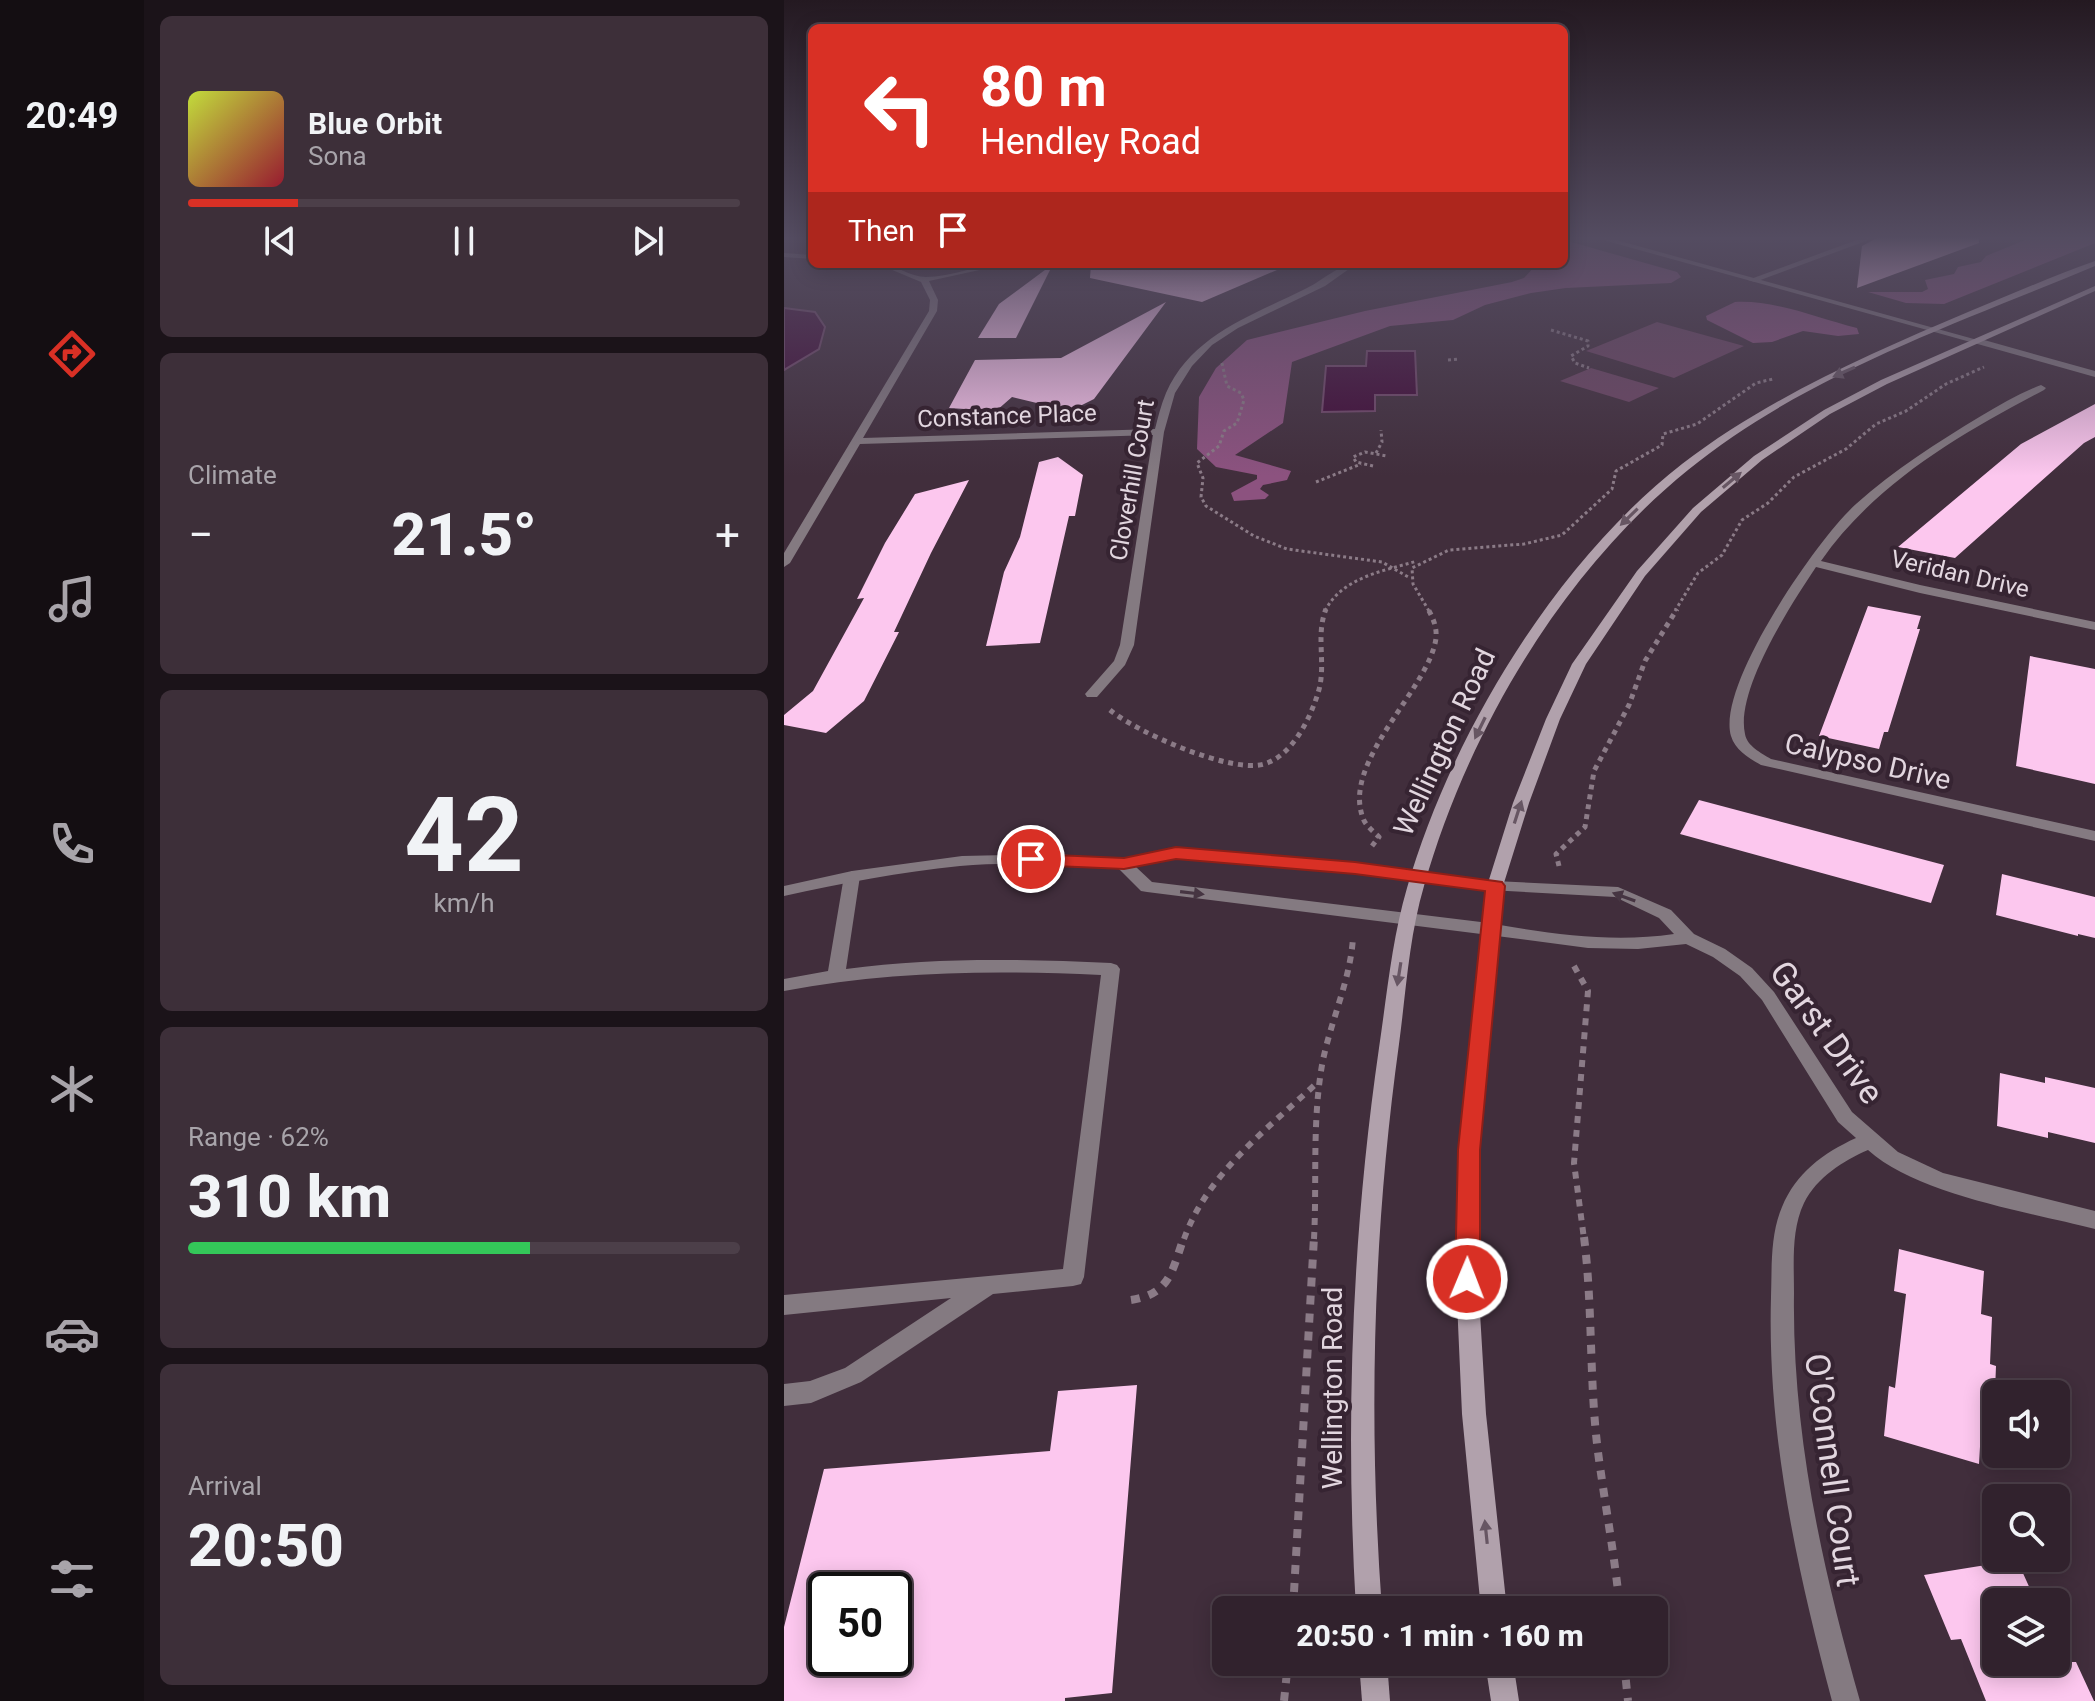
<!DOCTYPE html>
<html lang="en">
<head>
<meta charset="utf-8">
<style>
  :root { --surface:#31222d; --page:#3d2f39; --text:#f1f3f6; --muted:#a8a4aa; --line:#4c3f49; --accent:#d93025 }
  body { margin:0; font-family:Roboto,sans-serif; background:var(--page); color:var(--text); height:100vh; display:flex; flex-direction:column; font-size:30px; white-space:nowrap }
  * { box-sizing:border-box; margin:0 }
  p { font-size:26px; color:var(--muted) }
  .icon { flex:none; width:44px; height:44px; fill:none; stroke:currentColor; stroke-width:2; stroke-linecap:round; stroke-linejoin:round }
  .map { position:relative; flex:1; overflow:hidden }
  .sheet { display:flex; flex-direction:column; gap:16px; padding:16px; background:#1b1319; width:640px }
  .sheet>* { flex:none }
  .guide { position:absolute; left:24px; top:24px; width:760px; height:244px; border-radius:12px; box-shadow:0 4px 20px #0003,0 0 0 2px var(--line); background:#d93025; color:#fff; overflow:hidden }
  .fabs { position:absolute; left:1198px; top:1380px; display:grid; gap:16px }
  .fabs a { display:grid; place-items:center; width:88px; height:88px; border-radius:12px; background:var(--surface); box-shadow:0 4px 20px #0003,0 0 0 2px var(--line); font-size:40px }
  .speed { position:absolute; left:24px; top:1572px; display:flex; gap:16px; font-size:40px; font-weight:700; text-align:center }
  .speed>* { display:grid; place-content:center; width:104px; height:104px; border-radius:50%; background:var(--surface); box-shadow:0 4px 20px #0003,0 0 0 2px var(--line); line-height:1 }
  .speed .limit { border:4px solid #111; border-radius:12px; background:#fff; color:#111 }
  .pin { position:absolute; display:grid; place-items:center; width:68px; height:68px; color:#fff; margin:-34px; border:4px solid #fff; border-radius:50%; box-shadow:0 2px 8px #0007 }
  .me { position:absolute; width:88px; margin:-44px; rotate:1deg; stroke-linejoin:round; filter:drop-shadow(0 0 6px #0008) }
  .turn { display:flex; align-items:center; gap:28px; height:168px; padding:0 40px; font-size:36px }
  .turn .icon { width:104px; height:104px; stroke-width:2.5 }
  .turn b { display:block; font-size:56px; line-height:68px }
  .then { display:flex; align-items:center; height:76px; padding:0 40px; background:#0003; gap:16px; font-size:30px }
  .big { font-size:60px; font-weight:800; line-height:1.1 }
  .sheet .tile { flex:1; display:flex; flex-direction:column; justify-content:center; gap:12px; min-width:0; padding:0 28px; border-radius:12px; background:var(--page) }
  .sheet .dial { align-items:center; gap:0 }
  .dial b { font-size:104px; line-height:1 }
  .song { display:flex; align-items:center; gap:24px }
  .cover { width:96px; height:96px; border-radius:12px; background:linear-gradient(135deg,hsl(70 70% 55%),hsl(350 70% 35%)) }
  .played { height:8px; border-radius:4px; background:linear-gradient(90deg,var(--accent) 20%,var(--line) 20%) }
  .keys { display:flex; justify-content:space-around; direction:ltr }
  .heat { display:flex; justify-content:space-between; align-items:center; font-size:44px; direction:ltr }
  .charge { height:12px; border-radius:6px; background:linear-gradient(90deg,#34c759 62%,var(--line) 0) }
  .trip { position:absolute; left:428px; top:1596px; width:456px; height:80px; border-radius:12px; background:var(--surface); box-shadow:0 4px 20px #0003,0 0 0 2px var(--line); font-weight:800; line-height:80px; text-align:center }
  main { display:flex; flex:1; min-height:0 }
  .dock { display:flex; flex-direction:column; width:144px; justify-content:space-around; align-items:center; background:#140e12; color:var(--muted) }
  .dock .icon { width:56px; height:56px }
  .dock .current { color:var(--accent) }
  .dock b { font-size:36px; color:var(--text) }
  .map>svg:first-child { display:block }
  .green { fill:#6e4664 }
  .forest { fill:#8c527f }
  .water { fill:#410b38; stroke:#71486a; stroke-width:2 }
  .building { fill:#fcc7ee; fill-rule:evenodd }
  .lines { fill:none; stroke-linecap:round; stroke-linejoin:round }
  .path-far3 { stroke:#8b7b87; stroke-width:3; stroke-dasharray:3 3; stroke-linecap:butt }
  .path-far2 { stroke:#8b7b87; stroke-width:5; stroke-dasharray:5 5; stroke-linecap:butt }
  .path-far1 { stroke:#8b7b87; stroke-width:6; stroke-dasharray:7 7; stroke-linecap:butt }
  .path { stroke:#8b7b87; stroke-width:8; stroke-dasharray:9 9; stroke-linecap:butt }
  .service { fill:#847a81; fill-rule:evenodd }
  .minor { fill:#847a81; fill-rule:evenodd }
  .tertiary { fill:#847a81; fill-rule:evenodd }
  .secondary { fill:#b1a1ac; fill-rule:evenodd }
  .oneway { fill:#675663 }
  .oneway2 { fill:#463542 }
  .route { fill:#d93025; stroke:#8d1f18; stroke-width:2 }
  .labels { text-anchor:middle; stroke-width:8; stroke-linejoin:round; paint-order:stroke }
  .far-street-label { font-size:24px; fill:#e2d6df; stroke:#362432 }
  .street-label { font-size:28px; fill:#e2d6df; stroke:#362432 }
  .near-street-label { font-size:34px; fill:#e2d6df; stroke:#362432 }
</style>
</head>
<body>
<main>
<nav class="dock">
<b>20:49</b>
<svg class="icon current" aria-label="directions" viewBox="0 0 24 24"><path d="M12 3l9 9-9 9-9-9zM9 14v-3h6M13 9l2 2-2 2"/></svg>
<svg class="icon" aria-label="music" viewBox="0 0 24 24"><path d="M9 18V5l10-2v13"/><circle cx="6" cy="18" r="3"/><circle cx="16" cy="16" r="3"/></svg>
<svg class="icon" aria-label="phone" viewBox="0 0 24 24"><path d="M5 4h4l2 5-3 2q2 4 5 5l2-3 5 2v4C11 20 4 13 5 4z"/></svg>
<svg class="icon" aria-label="climate" viewBox="0 0 24 24"><path d="M12 3v18M4 7l16 10M4 17L20 7"/></svg>
<svg class="icon" aria-label="car" viewBox="0 0 24 24"><path d="M5 17H2v-5l4-1 3-4h7l3 4 3 1v5h-3M9 17h6M6 11h13"/><circle cx="7" cy="17" r="2"/><circle cx="17" cy="17" r="2"/></svg>
<svg class="icon" aria-label="filters" viewBox="0 0 24 24"><path d="M4 7h16M4 17h16"/><circle cx="9" cy="7" r="2"/><circle cx="15" cy="17" r="2"/></svg>
</nav>
<section class="sheet">
<div class="tile">
<div class="song"><i class="cover"></i><div><b>Blue Orbit</b><p>Sona</p></div></div>
<div class="played"></div>
<div class="keys"><svg class="icon" aria-label="previous" viewBox="0 0 24 24"><path d="M18 5L8 12l10 7zM5 5v14"/></svg><svg class="icon" aria-label="pause" viewBox="0 0 24 24"><path d="M8 5v14M16 5v14"/></svg><svg class="icon" aria-label="next" viewBox="0 0 24 24"><path d="M6 5l10 7-10 7zM19 5v14"/></svg></div>
</div>
<div class="tile"><p>Climate</p>
<div class="heat"><a>−</a><b class="big">21.5°</b><a>+</a></div>
</div>
<div class="tile dial"><b>42</b><p>km/h</p></div>
<div class="tile"><p>Range · 62%</p><b class="big">310 km</b><div class="charge"></div></div>
<div class="tile"><p>Arrival</p><b class="big">20:50</b></div>
</section>
<div class="map">
<svg width="1311" height="1701" viewBox="0 0 1311 1701">
  <rect width="100%" height="100%" fill="#412e3c"/>
  <g class="green">
    <polygon points="873,322 960,346 890,378 802,351"/>
    <polygon points="807,368 875,388 845,402 776,381"/>
  </g>
  <g class="forest">
    <polygon points="1246,238 1311,238 1311,243 1160,304 1122,303 1084,292 1138,292 1144,289 1141,280 1170,274 1174,267 1197,262 1202,256"/>
    <polygon points="780,240 893,272 897,277 887,283 782,288 747,293 701,305 669,320 606,326 508,362 499,423 451,455 507,471 503,480 479,485 476,489 485,495 481,499 450,501 447,493 473,479 473,475 432,467 413,449 415,397 432,368 463,340 581,311 728,282 740,278 753,264 780,264"/>
    <path d="M951,302C993,300 1033,318 1073,328L1075,334L1054,336L1019,331L988,342L969,343L923,320L922,316Z"/>
  </g>
  <g class="water">
    <polygon points="0,308 31,312 41,327 35,349 0,370"/>
    <polygon points="583,351 631,351 633,395 591,395 591,411 538,412 542,366 582,366"/>
  </g>
  <g class="building">
    <polygon points="1093,238 1195,238 1195,243 1073,288 1078,246"/>
    <polygon points="269,264 232,338 194,338 215,304"/>
    <polygon points="307,264 507,264 418,302 306,278"/>
    <polygon points="382,302 310,399 286,411 228,397 212,411 165,408 191,360 277,358"/>
    <polygon points="1311,404 1311,437 1300,443 1171,558 1114,547 1237,444"/>
    <polygon points="274,457 299,475 291,516 285,516 256,643 202,646 220,572 236,537 255,462"/>
    <polygon points="185,480 147,553 110,632 115,632 80,701 42,733 0,725 0,715 29,691 80,598 73,599 101,543 131,494"/>
    <polygon points="1084,606 1137,616 1133,629 1136,629 1104,732 1100,732 1095,749 1035,736"/>
    <polygon points="1246,656 1311,669 1311,784 1232,766"/>
    <polygon points="915,800 1160,865 1147,903 896,834"/>
    <polygon points="1218,874 1311,897 1311,938 1294,934 1294,936 1212,915"/>
    <polygon points="1216,1073 1261,1083 1261,1077 1311,1088 1311,1143 1264,1132 1264,1138 1213,1126"/>
    <polygon points="1115,1249 1200,1271 1197,1314 1208,1317 1206,1364 1212,1366 1210,1416 1198,1412 1195,1464 1100,1436 1105,1386 1111,1388 1122,1294 1110,1291"/>
    <path d="M353,1385L328,1693L281,1698V1701H0V1627L40,1469L266,1451L274,1391ZM42,1590H110V1658H42Z"/>
    <polygon points="1233,1560 1252,1602 1212,1602 1212,1662 1292,1662 1310,1701 1202,1701 1177,1639 1167,1640 1140,1575"/>
  </g>
  <g class="lines">
    <g class="path-far3">
      <polyline points="767,330 804,341 804,346 787,356 791,363 805,368"/>
      <polyline points="664,360 676,359"/>
      <polyline points="438,363 443,386 457,393 460,400 453,423 440,431 435,446 413,463 419,478 417,497 422,506 470,536 503,549 598,562 626,578"/>
      <polyline points="592,453 598,442 597,430"/>
      <polyline points="589,466 572,462 569,457 581,452 603,456"/>
      <polyline points="532,482 577,464"/>
      <path d="M541,611C558,577 600,571 633,561"/>
      <polyline points="645,611 629,584 628,568 665,550 740,544 778,535 828,489 832,471 878,445 879,434 913,424 972,383 989,379"/>
      <polyline points="891,611 914,573 938,555 958,520 984,503 1010,477 1062,449 1092,424 1122,411 1162,384 1200,367"/>
    </g>
    <g class="path-far2">
      <path d="M326,710C352,732 447,774 480,764C508,756 526,719 534,693C543,665 531,636 542,609"/>
      <path d="M588,846L595,837C590,832 581,825 579,818C557,761 646,688 652,638C653,627 649,618 644,609"/>
      <polyline points="775,866 772,854 801,827 810,771 845,705 861,661 893,609"/>
    </g>
    <g class="path-far1">
      <polyline points="790,966 804,991 790,1163 800,1239"/>
      <path d="M400,1239C424,1172 485,1128 536,1080"/>
      <path d="M530,1239C533,1181 528,1123 538,1065C546,1022 566,982 569,938"/>
    </g>
    <g class="path">
      <path d="M800,1237C809,1309 805,1381 814,1452C821,1505 831,1557 836,1610"/>
      <path d="M347,1300C386,1294 388,1271 400,1237"/>
      <polyline points="509,1610 530,1237"/>
      <polyline points="840,1662 844,1701"/>
      <polyline points="500,1701 504,1662"/>
    </g>
    <path class="service" d="M68,871L76,876L62,969C150,957 239,959 327,963L333,965L336,969L300,1277L297,1284L289,1286L209,1294L77,1382L27,1403L0,1406V1384L26,1381L61,1368L167,1298L0,1315V1295L279,1269L317,975C210,970 106,971 0,991V979L44,971L60,876Z"/>
    <g class="minor">
      <polygon points="1078,238 1090,238 971,282 964,280"/>
      <polygon points="0,253 28,255 28,259 0,257"/>
      <path d="M94,264C111,264 126,277 142,277C167,277 195,264 223,264L145,281L154,300L153,311L79,438L371,429C374,417 377,405 382,393C408,334 470,315 523,288C538,281 555,264 572,264L541,286L454,328L428,345L408,366L391,393L380,432L350,645L341,665L313,697H303L301,694L330,661L336,645L369,435L76,444L6,563L0,567V553L145,311L146,300L137,282Z"/>
      <polygon points="1193,338 1311,371 1311,377 1190,343 1189,341"/>
      <path d="M1257,385L1262,388L1260,390C1178,433 1091,483 1037,561L1136,585L1311,622V630L1136,593L1032,567C1008,603 951,690 961,734C963,746 977,753 987,759L1311,831V841L977,765C965,758 951,750 947,736C932,685 1034,538 1072,504C1110,470 1154,442 1197,416C1216,405 1236,393 1257,385Z"/>
      <path d="M711,881L834,887L887,910L910,934L941,949L968,968L990,992L1068,1112L1114,1152L1159,1173L1311,1211V1229C1245,1212 1134,1195 1084,1150C1059,1161 1033,1177 1020,1203C1007,1230 1010,1264 1010,1293C1008,1433 1038,1567 1076,1701H1048C1013,1569 983,1435 987,1297C988,1268 986,1235 998,1207C1012,1173 1039,1153 1072,1138L1054,1122L978,1000L956,976L929,957L902,944L854,949L804,948L705,935L696,929L705,923C766,934 828,943 890,934L875,918L831,897L705,890L703,886L705,882Z"/>
    </g>
    <g class="tertiary">
      <polygon points="812,238 825,238 1197,341 1190,343"/>
      <path d="M392,848L571,863L711,881L717,882L719,886L717,890L711,891L571,873L392,858L352,867L368,882L705,923L714,929L705,935L363,892L357,891L335,869C283,865 228,861 176,866C116,872 58,883 0,896V886L68,871L178,856L271,854L340,859Z"/>
    </g>
    <g class="secondary">
      <path d="M1311,261V266C1173,324 1022,374 904,470C778,572 684,731 640,886C625,937 622,992 615,1044C589,1233 584,1420 598,1610H572C561,1421 568,1235 595,1048C603,994 608,939 623,888C667,735 772,562 898,464C984,398 1085,354 1184,312C1226,295 1268,276 1311,261Z"/>
      <polygon points="1311,286 1311,291 1103,384 1046,414 978,460 917,512 861,576 802,664 776,719 745,803 719,886 695,1150 694,1279 702,1414 723,1610 697,1610 678,1414 672,1279 675,1150 703,886 729,803 762,719 788,664 853,571 909,508 970,456 1040,410 1097,380"/>
      <polygon points="575,1662 603,1662 606,1701 578,1701"/>
      <polygon points="701,1662 729,1662 735,1701 707,1701"/>
    </g>
  </g>
  <defs><path id="oneway-solid" d="M-6-.8H1V-3.2L6.5 0L1 3.2V.8H-6Z" transform="scale(2)"/></defs>
  <g class="oneway">
    <use href="#oneway-solid" transform="translate(1060 372) rotate(156)"/>
    <use href="#oneway-solid" transform="translate(948 480) rotate(-40)"/>
    <use href="#oneway-solid" transform="translate(845 517) rotate(136)"/>
    <use href="#oneway-solid" transform="translate(696 728) rotate(116)"/>
    <use href="#oneway-solid" transform="translate(734 812) rotate(-72)"/>
    <use href="#oneway-solid" transform="translate(615 974) rotate(99)"/>
    <use href="#oneway-solid" transform="translate(702 1532) rotate(-96)"/>
  </g>
  <g class="oneway2">
    <use href="#oneway-solid" transform="translate(408 893) rotate(7)"/>
    <use href="#oneway-solid" transform="translate(840 897) rotate(-160)"/>
  </g>
  <linearGradient id="sky" x2="0" y2="1"><stop stop-color="#241921"/><stop offset="0.5" stop-color="#544c61"/><stop offset="1" stop-color="#544c61" stop-opacity="0"/></linearGradient>
  <rect width="1311" height="476" fill="url(#sky)"/>
  <polygon class="route" points="392,847 571,862 718,882 721,886 696,1150 696,1279 692,1286 683,1289 675,1286 671,1279 674,1150 701,891 571,874 392,859 340,869 247,865 238,859 247,854 340,858"/>
  <g class="labels">
    <g class="far-street-label">
      <text transform="translate(223 416) rotate(-2)" y="8">Constance Place</text>
      <text transform="translate(348 480) rotate(-80)" y="8">Cloverhill Court</text>
      <text transform="translate(1176 574) rotate(13)" y="8">Veridan Drive</text>
    </g>
    <g class="street-label">
      <text transform="translate(660 742) rotate(-65)" y="10">Wellington Road</text>
      <text transform="translate(1084 761) rotate(13)" y="10">Calypso Drive</text>
      <text transform="translate(548 1388) rotate(-90)" y="10">Wellington Road</text>
    </g>
    <g class="near-street-label">
      <text transform="translate(1043 1032) rotate(54)" y="12">Garst Drive</text>
      <text transform="translate(1049 1470) rotate(82)" y="12">O'Connell Court</text>
    </g>
  </g>
</svg>
<div class="fabs">
<a><svg class="icon" aria-label="sound" viewBox="0 0 24 24"><path d="M4 9h4l5-4v14l-5-4H4zM17 9q2 3 0 6"/></svg></a>
<a><svg class="icon" aria-label="search" viewBox="0 0 24 24"><circle cx="10" cy="10" r="6"/><path d="M15 15l6 6"/></svg></a>
<a><svg class="icon" aria-label="layers" viewBox="0 0 24 24"><path d="M12 4l9 5-9 5-9-5zM3 14l9 5 9-5"/></svg></a>
</div>
<div class="speed"><div class="limit">50</div></div>
<div class="pin" style="left:247px;top:859px;background:#d93025"><svg class="icon" aria-label="arrive" viewBox="0 0 24 24"><path d="M6 21V4h12l-3 4 3 4H6"/></svg></div>
<svg class="me" style="left:683px;top:1279px" viewBox="-20 -20 40 40"><circle r="17" fill="#d93025" stroke="#fff" stroke-width="3"/><path d="M0-11L8 9 0 5-8 9z" fill="#fff"/></svg>
<div class="trip">20:50 · 1 min · 160 m</div>
<div class="guide">
<div class="turn"><svg class="icon" aria-label="left" viewBox="0 0 24 24"><path d="M17 20v-9H6M10 6l-5 5 5 5"/></svg><div><b>80 m</b>Hendley Road</div></div>
<div class="then">Then<svg class="icon" aria-label="arrive" viewBox="0 0 24 24"><path d="M6 21V4h12l-3 4 3 4H6"/></svg></div>
</div>
</div>
</main>
</body>
</html>
